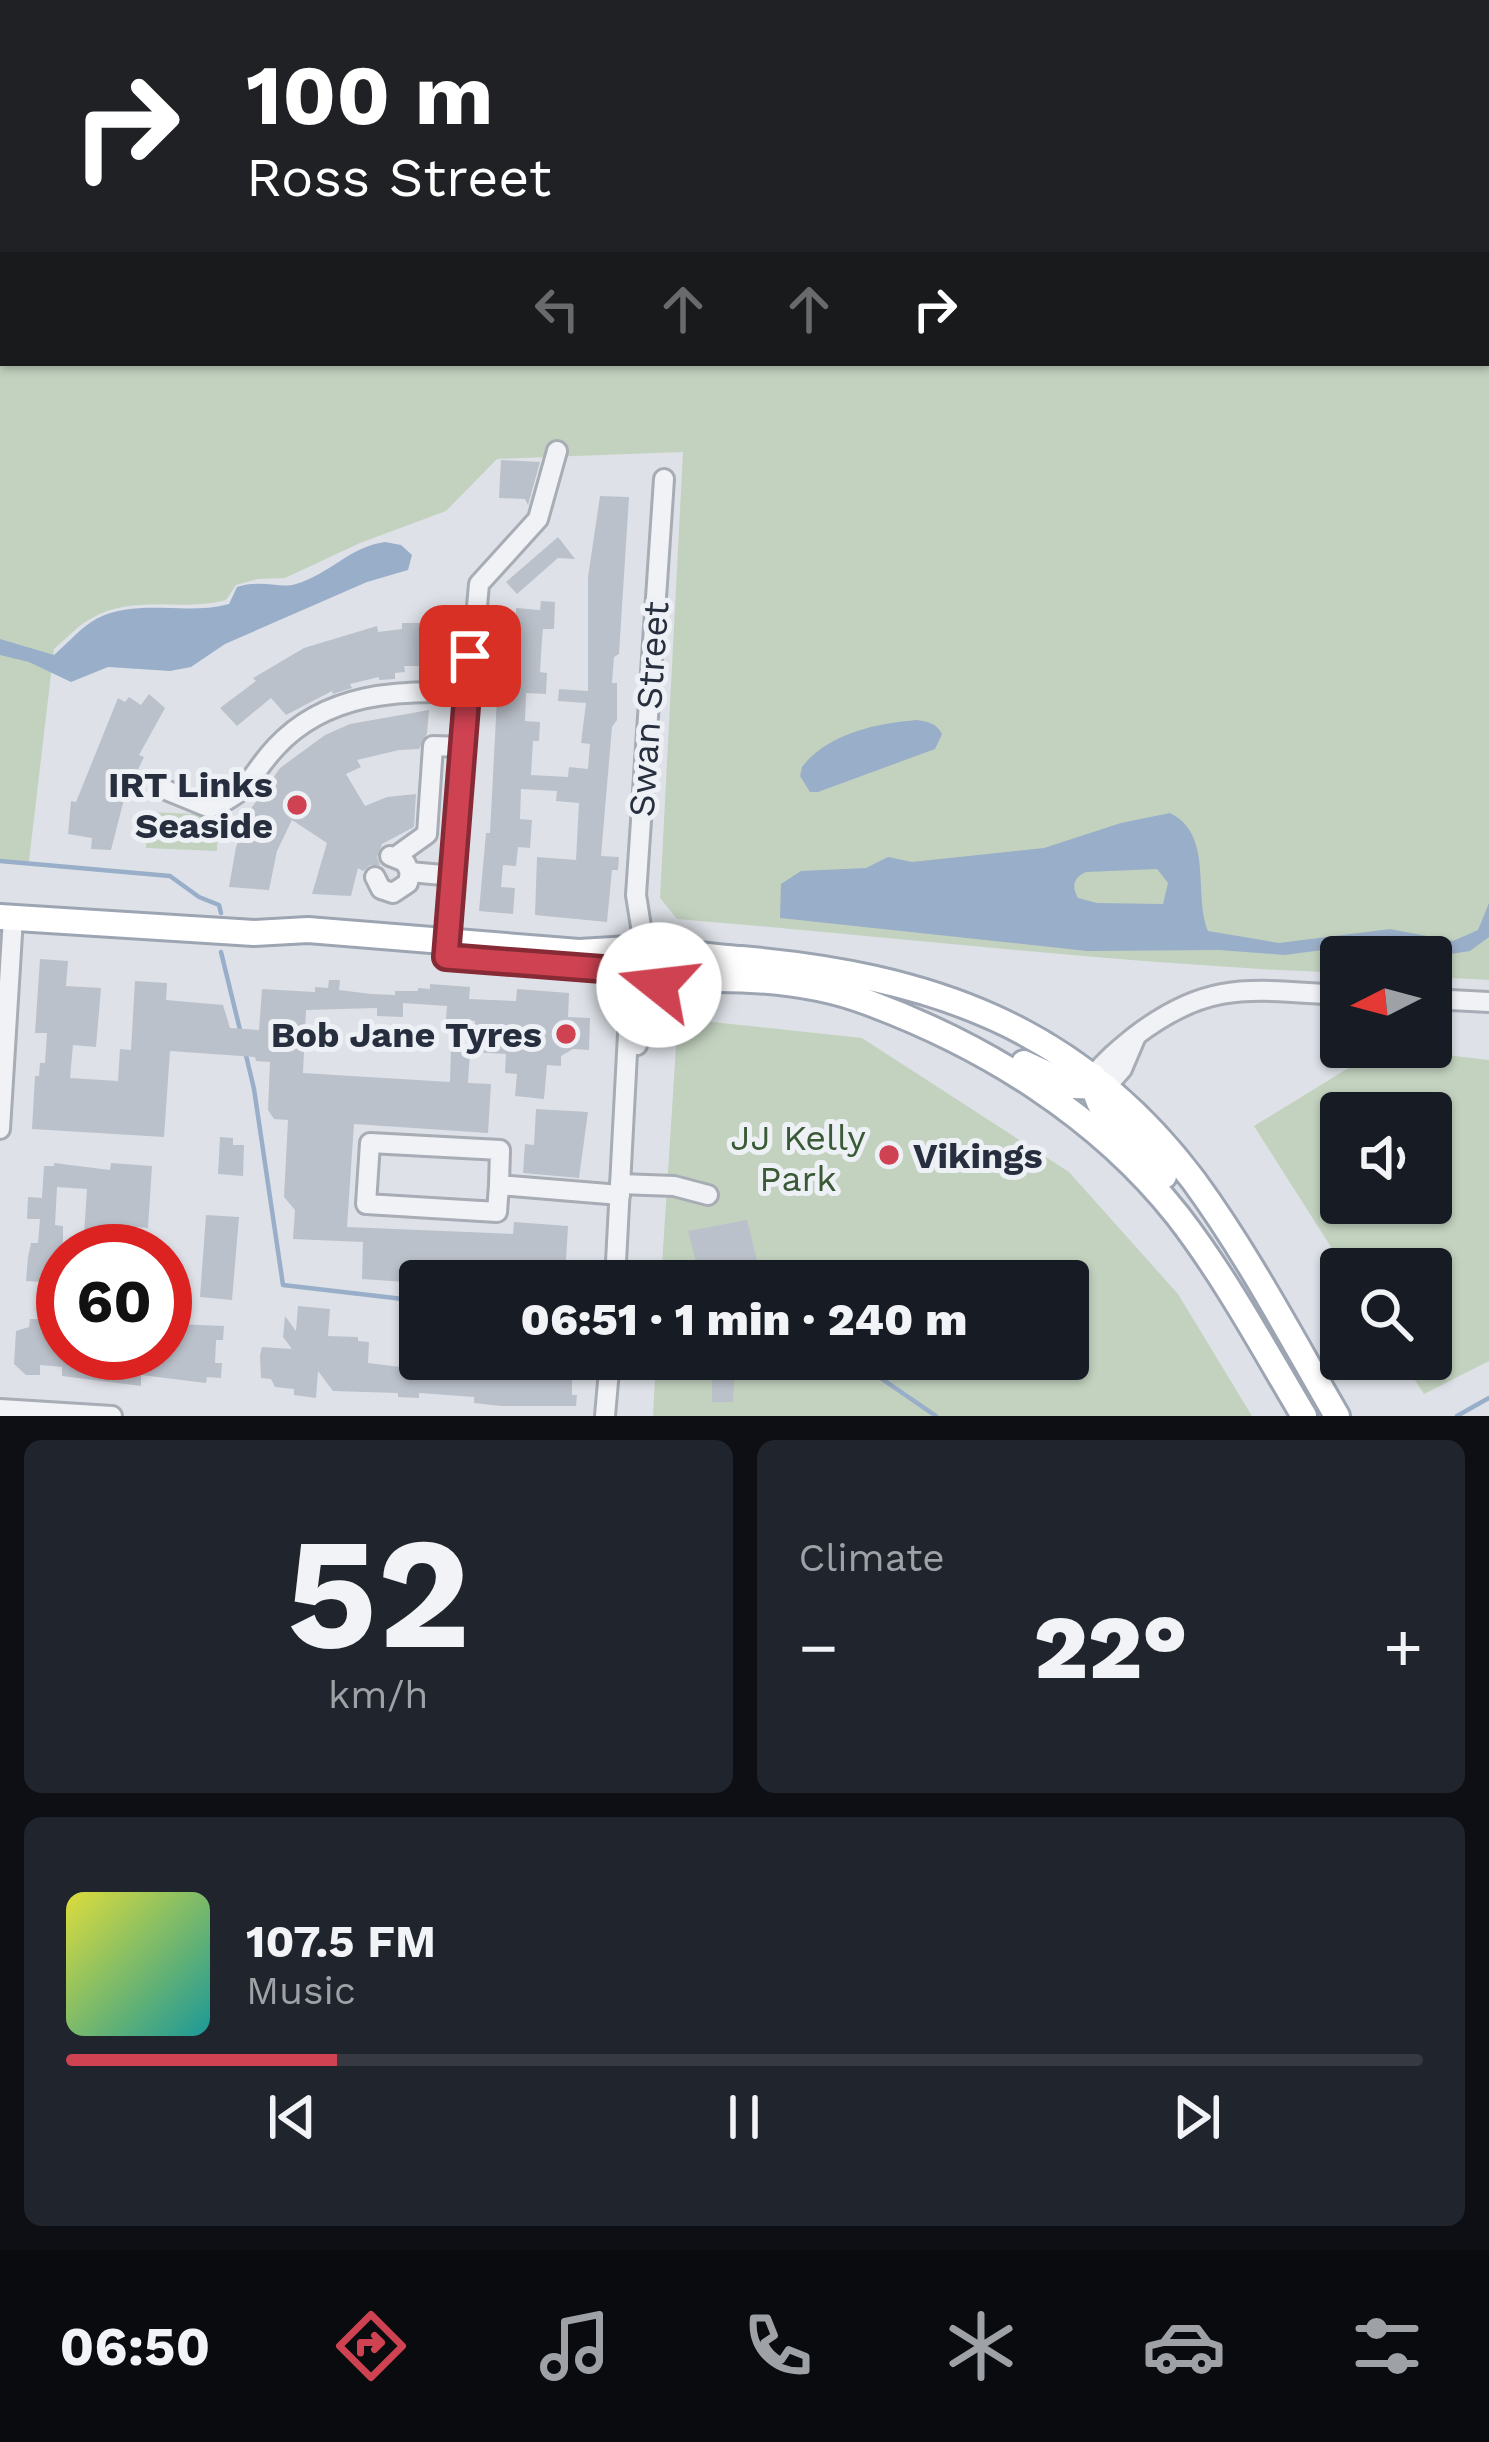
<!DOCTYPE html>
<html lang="en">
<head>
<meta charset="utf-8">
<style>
  :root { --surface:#171b24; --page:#20242c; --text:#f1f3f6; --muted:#9ea1a6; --line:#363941; --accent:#ce4252 }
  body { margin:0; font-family:"Work Sans",sans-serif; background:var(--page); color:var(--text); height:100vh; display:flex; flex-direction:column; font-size:45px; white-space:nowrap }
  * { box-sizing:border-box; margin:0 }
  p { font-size:39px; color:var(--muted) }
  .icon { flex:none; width:66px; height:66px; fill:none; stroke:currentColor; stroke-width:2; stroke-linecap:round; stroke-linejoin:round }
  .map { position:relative; height:1416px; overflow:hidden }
  .side { display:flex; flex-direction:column; gap:24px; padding:24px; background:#0d0f14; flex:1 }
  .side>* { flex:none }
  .guide { position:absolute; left:0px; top:0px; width:1491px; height:366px; box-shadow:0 3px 9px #0004; background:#202124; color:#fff; overflow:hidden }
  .needle { width:78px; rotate:264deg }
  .tools { position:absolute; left:1320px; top:936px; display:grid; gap:24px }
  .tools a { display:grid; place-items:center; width:132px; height:132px; border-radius:12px; background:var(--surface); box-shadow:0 3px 9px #0004; font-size:60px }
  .speed { position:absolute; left:36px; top:1224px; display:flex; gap:24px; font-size:60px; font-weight:700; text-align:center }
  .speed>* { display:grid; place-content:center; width:156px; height:156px; border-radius:50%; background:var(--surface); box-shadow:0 3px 9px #0004; line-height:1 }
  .speed .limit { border:18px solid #d22; background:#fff; color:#111 }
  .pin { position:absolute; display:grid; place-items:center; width:102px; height:102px; color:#fff; margin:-51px; border-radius:24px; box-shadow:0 6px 18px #0006 }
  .me { position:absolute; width:132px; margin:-66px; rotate:286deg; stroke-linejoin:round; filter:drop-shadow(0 0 9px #0008) }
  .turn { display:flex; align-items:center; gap:42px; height:252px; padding:0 48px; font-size:54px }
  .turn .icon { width:156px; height:156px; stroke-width:2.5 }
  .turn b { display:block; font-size:84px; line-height:102px }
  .lanes { display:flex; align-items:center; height:114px; padding:0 48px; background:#0003; justify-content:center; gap:60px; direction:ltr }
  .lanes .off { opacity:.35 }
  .big { font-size:90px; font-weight:800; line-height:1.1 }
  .side .tile { flex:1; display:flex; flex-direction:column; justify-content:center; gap:18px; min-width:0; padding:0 42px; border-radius:18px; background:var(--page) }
  .side .dial { align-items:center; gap:0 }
  .dial b { font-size:156px; line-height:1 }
  .song { display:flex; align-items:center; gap:36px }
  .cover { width:144px; height:144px; border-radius:18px; background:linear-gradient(135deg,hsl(60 70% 55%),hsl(180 70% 35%)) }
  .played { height:12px; border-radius:6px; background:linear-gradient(90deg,var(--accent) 20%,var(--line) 20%) }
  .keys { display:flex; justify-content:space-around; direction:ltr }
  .heat { display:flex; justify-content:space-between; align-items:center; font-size:66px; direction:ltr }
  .side .tiles { flex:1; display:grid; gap:24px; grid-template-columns:1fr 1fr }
  .tile:last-child { grid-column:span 2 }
  .trip { position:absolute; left:399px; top:1260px; width:690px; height:120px; border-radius:12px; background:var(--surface); box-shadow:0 3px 9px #0004; font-weight:800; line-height:120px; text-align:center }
  .tabs { display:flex; height:192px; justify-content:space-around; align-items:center; background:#090b0e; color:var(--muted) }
  .tabs .icon { width:84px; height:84px }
  .tabs .active { color:var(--accent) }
  .tabs b { font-size:54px; color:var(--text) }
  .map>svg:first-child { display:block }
  .green { fill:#c3d2bf; fill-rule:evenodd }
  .water { fill:#99aec8; fill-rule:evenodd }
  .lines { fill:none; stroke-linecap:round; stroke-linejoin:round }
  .stream { stroke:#99aec8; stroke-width:4.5 }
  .building { fill:#bbc1ca }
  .minor-casing { stroke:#a7acb5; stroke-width:24 }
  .major-casing { stroke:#9da5b3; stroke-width:30 }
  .minor { stroke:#f1f2f6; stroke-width:18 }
  .major { stroke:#fff; stroke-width:24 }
  .route-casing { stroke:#862b35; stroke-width:30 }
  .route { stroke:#ce4252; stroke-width:21 }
  .poi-dot { fill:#ce4252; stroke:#edf0f5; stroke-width:4.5 }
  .labels { text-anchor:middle; stroke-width:10; stroke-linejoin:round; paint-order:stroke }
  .street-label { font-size:36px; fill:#272f3f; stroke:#edf0f5 }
  .poi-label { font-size:36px; font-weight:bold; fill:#272f3f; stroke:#edf0f5; text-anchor:end }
  .park-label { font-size:36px; fill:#3a5a35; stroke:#edf0f5 }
</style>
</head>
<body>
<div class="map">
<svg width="1489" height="1416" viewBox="0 0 1489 1416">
  <rect width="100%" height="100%" fill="#dee2e8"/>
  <g class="green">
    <path d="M0,182L3,363H1488L1489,265V980L1431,977V957H1341V973C1119,964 898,937 677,919L660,898L683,452L497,459L446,511L360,543L285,578L258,579L236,585L226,600C183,612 133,594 92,618C78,625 66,639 54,649L29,861H0Z"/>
    <polygon points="147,812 218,815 217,851 146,848"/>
    <polygon points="694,1020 862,1038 1069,1172 1178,1294 1252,1416 653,1416 656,1359 1068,1359 1068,1281 661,1281 677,1031"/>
    <path d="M1404,1050L1489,1060V1361L1424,1394L1401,1359H1431V1269H1345L1254,1126L1355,1064ZM1341,1113H1431V1203H1341Z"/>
  </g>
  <g class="water">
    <polygon points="0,0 1489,0 1489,189 1488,3 3,3 3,87"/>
    <path d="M385,542L401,545L412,555L408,570L367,582L225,644L191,667L170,671L108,667L71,682L29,662L0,655V639L54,655C68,643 82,626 98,618C139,598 186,616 229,604L237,587C263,579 279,589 296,584C330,574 349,547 385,542Z"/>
    <path d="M917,720C929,722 936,723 942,734L935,749L818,792H810L800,776L802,767C828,733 878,723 917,720Z"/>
    <path d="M1170,813C1214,835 1193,893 1208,931L1279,943L1390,929L1453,941L1478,930L1489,903V937L1470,951L1445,955L1389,941L1285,955L1219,950L1087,951L780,918L781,884L801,871L866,868L888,857L912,862L1044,848L1121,823ZM1157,869L1168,883L1163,904L1097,903L1078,898C1071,886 1074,877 1086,872Z"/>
  </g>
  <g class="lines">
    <g class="stream">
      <polyline points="0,861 170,876 199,897 219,905 221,913"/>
      <polyline points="221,952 241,1034"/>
      <polyline points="245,1051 254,1089 283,1285 420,1301"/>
      <polyline points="853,1359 936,1416"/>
      <polyline points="1457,1416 1489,1398"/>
    </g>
  </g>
  <g class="building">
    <polygon points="501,460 540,462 528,505 525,499 499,498"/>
    <polygon points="600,496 629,497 619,654 614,657 612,683 617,683 617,720 612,727 601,856 619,857 618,870 612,870 607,922 535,915 537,857 576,860 579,803 556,801 557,791 521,789 520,819 532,820 530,848 518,847 516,866 503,865 501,887 515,888 513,914 479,911 486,833 490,833 498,679 502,679 502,670 506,670 507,645 514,645 516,608 540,610 541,601 555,602 554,629 543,629 542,639 540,672 547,673 546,694 526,693 525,721 540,722 539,741 533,741 531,775 568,777 569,767 588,769 590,744 581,743 586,703 558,701 559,689 588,691 588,577"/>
    <polygon points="558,537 575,559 558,558 517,594 506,582"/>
    <polygon points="402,623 427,623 427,635 432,635 430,666 404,666 405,672 395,673 395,679 379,680 379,677 350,684 352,688 333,694 332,691 286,715 271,698 237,726 220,708 256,681 253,678 304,648 377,626 378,632 402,629"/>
    <polygon points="149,694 165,708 139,755 144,757 136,774 131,772 111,850 91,849 92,838 68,834 71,801 76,802 118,698 125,702 129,697 141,705"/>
    <polygon points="429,710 427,734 419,749 399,750 357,760 361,767 346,774 365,806 387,797 416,794 414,827 382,844 377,857 380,865 370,865 363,871 358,868 351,896 312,894 327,843 292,820 277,851 269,890 229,887 236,847 250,810 280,768 325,735 350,724"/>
    <polygon points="40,959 68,961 66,986 101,988 96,1047 73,1045 70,1078 118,1081 120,1049 131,1050 135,981 167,983 166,1000 223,1005 230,1028 259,1030 262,989 315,992 315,987 328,988 329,980 340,980 339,990 371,994 395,995 395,991 418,991 418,988 430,989 430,984 470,987 469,999 516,1001 517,989 569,993 568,1017 590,1018 589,1050 573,1049 561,1056 561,1066 547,1065 544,1099 515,1096 517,1074 505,1073 506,1054 473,1052 475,1021 446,1019 447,1006 403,1003 403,1017 377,1016 377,1008 306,1010 303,1073 450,1082 451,1050 470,1052 468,1083 491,1084 488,1133 354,1124 347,1227 513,1234 514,1222 568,1226 566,1260 571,1260 570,1281 420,1283 362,1279 363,1242 293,1239 295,1210 284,1197 288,1120 274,1119 268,1110 270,1062 256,1061 255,1057 170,1051 164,1137 32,1129 35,1076 39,1076 40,1063 45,1063 47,1033 35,1033"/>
    <polygon points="536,1109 588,1112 579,1178 523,1173 525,1144 534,1145"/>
    <polygon points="220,1137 233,1138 233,1145 244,1145 243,1176 218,1174"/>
    <polygon points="54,1163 110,1170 111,1163 152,1166 148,1228 124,1226 123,1251 105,1251 106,1237 84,1235 87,1189 57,1187 55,1225 63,1226 63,1277 59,1276 59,1283 26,1281 28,1257 31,1243 38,1243 40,1219 27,1219 28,1197 42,1198 44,1166 54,1166"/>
    <polygon points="206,1215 239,1217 232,1300 200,1297"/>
    <polygon points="747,1220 757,1260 699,1274 688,1231"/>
    <polygon points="165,1297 179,1298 177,1324 224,1326 223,1340 216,1340 215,1363 222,1363 221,1378 207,1377 206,1383 141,1375 141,1386 62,1376 62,1367 40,1365 40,1375 26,1375 14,1364 16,1331 29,1327 30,1319 41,1319 41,1332 53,1333 51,1348 63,1349 63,1353 165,1353"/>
    <polygon points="298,1306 330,1309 328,1336 358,1337 358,1341 369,1342 368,1363 442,1372 443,1359 465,1359 464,1373 489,1374 489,1370 503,1371 504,1359 518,1360 517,1374 553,1376 554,1359 572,1359 572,1395 577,1395 576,1406 501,1406 474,1403 474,1397 419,1393 419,1398 398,1397 398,1393 333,1391 318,1371 316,1398 294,1395 294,1389 275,1387 271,1379 261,1378 260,1355 262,1347 292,1349 283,1337 285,1316 296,1331"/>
    <polygon points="712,1364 735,1365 733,1402 712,1402"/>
  </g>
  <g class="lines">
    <g class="minor-casing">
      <g id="minor">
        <path d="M161,788L210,808C252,791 248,777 276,747C326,693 400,689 467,693"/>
        <polyline points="390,856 405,862 410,872 453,876"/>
        <polyline points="395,857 427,834 433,746 463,747"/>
        <polyline points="375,877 381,889 393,893 408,883 410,872"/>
        <polyline points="643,939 636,895 664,479"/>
        <polyline points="446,957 479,584 538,519 557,451"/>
        <polyline points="1431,999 1489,1002"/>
        <polyline points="637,1045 659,985"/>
        <path d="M1093,1076C1106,1060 1118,1050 1134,1037C1209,979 1252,990 1341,995"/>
        <polyline points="1106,1087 1122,1069 1136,1036"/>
        <polyline points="0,1129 13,918"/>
        <polyline points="620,1184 674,1186 708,1195"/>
        <polyline points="499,1185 500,1150 370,1143 366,1204 497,1212 499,1185 620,1195"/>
        <polyline points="615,1281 631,977"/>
        <polyline points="0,1409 112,1416"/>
        <polyline points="605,1416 610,1359"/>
      </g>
    </g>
    <g class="major-casing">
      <g id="major">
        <polyline points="0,917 254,933 308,930 579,952 630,949"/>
        <polyline points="1024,1063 1073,1086 1106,1087"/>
        <path d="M1093,1076C1094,1120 1137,1145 1164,1176"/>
        <path d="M1304,1416C1264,1349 1226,1278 1178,1216C1099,1116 986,1046 867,1002C817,983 758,978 705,979C695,979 679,977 669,980C660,982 655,989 644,986C626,981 624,963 630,949C637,942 644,937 654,938C664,940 669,948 678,950C699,957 720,957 741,959C928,975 1078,1026 1194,1181C1248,1255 1291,1337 1337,1416"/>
      </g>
    </g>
    <use href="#minor" class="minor"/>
    <use href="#major" class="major"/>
  </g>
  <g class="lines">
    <g class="route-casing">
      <polyline id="route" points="470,656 446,957 602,969 629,974 644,986 659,985"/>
    </g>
    <use href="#route" class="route"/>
  </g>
  <g class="poi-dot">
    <circle cx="297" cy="805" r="12"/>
    <circle cx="566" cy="1034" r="12"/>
    <circle cx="889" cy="1155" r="12"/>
  </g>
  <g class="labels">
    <g class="street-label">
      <text transform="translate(648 709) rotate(-86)" y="13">Swan Street</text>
    </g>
    <g class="poi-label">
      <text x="273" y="797">IRT Links<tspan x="273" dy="41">Seaside</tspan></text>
      <text x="542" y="1047">Bob Jane Tyres</text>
      <text x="913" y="1168" text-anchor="start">Vikings</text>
    </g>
    <g class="park-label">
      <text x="798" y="1150">JJ Kelly<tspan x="798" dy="41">Park</tspan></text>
    </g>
  </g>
</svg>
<div class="tools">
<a><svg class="needle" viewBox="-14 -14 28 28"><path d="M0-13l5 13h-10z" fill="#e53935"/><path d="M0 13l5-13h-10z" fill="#9ea1a6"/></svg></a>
<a><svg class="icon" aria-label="sound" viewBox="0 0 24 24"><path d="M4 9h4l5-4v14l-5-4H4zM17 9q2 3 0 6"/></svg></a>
<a><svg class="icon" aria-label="search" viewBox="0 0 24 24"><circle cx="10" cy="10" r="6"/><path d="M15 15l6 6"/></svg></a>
</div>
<div class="speed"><div class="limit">60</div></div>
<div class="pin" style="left:470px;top:656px;background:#d93025"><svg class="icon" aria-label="arrive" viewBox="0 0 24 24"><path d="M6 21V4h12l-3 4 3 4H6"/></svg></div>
<svg class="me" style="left:659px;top:985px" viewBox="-20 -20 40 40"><circle r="19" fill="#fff"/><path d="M0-13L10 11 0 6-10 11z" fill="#ce4252"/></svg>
<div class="trip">06:51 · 1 min · 240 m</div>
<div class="guide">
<div class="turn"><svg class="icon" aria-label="right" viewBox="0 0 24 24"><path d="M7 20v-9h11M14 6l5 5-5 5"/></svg><div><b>100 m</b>Ross Street</div></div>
<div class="lanes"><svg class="icon off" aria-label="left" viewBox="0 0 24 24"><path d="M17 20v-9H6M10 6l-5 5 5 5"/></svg><svg class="icon off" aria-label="ahead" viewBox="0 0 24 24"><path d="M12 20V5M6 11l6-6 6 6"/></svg><svg class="icon off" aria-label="ahead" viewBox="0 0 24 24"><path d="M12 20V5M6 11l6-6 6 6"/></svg><svg class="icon" aria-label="right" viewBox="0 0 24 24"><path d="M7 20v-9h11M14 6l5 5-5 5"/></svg></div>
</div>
</div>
<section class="side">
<div class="tiles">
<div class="tile dial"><b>52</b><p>km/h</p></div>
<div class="tile"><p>Climate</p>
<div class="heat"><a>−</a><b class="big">22°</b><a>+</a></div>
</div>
<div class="tile">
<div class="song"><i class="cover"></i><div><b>107.5 FM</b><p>Music</p></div></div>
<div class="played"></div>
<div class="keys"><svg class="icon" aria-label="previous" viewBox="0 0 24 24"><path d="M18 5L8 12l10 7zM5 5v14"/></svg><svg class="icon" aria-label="pause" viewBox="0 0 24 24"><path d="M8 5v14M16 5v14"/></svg><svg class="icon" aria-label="next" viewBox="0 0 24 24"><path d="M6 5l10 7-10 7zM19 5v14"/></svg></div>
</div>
</div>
</section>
<nav class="tabs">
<b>06:50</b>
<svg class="icon active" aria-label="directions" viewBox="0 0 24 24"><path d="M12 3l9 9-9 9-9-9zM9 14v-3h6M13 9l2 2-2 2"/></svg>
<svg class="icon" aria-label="music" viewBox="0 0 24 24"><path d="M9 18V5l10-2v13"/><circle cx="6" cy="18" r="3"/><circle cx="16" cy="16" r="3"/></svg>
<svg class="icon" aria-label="phone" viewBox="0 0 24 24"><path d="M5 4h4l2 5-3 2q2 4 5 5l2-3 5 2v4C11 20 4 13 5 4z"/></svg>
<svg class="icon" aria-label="climate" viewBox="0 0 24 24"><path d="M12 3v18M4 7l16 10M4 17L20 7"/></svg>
<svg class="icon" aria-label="car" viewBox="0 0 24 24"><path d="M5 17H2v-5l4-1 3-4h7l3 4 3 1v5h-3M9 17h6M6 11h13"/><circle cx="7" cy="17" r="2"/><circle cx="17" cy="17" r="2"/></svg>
<svg class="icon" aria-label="filters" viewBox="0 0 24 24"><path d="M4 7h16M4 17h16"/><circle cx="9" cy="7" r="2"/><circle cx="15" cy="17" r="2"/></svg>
</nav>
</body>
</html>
